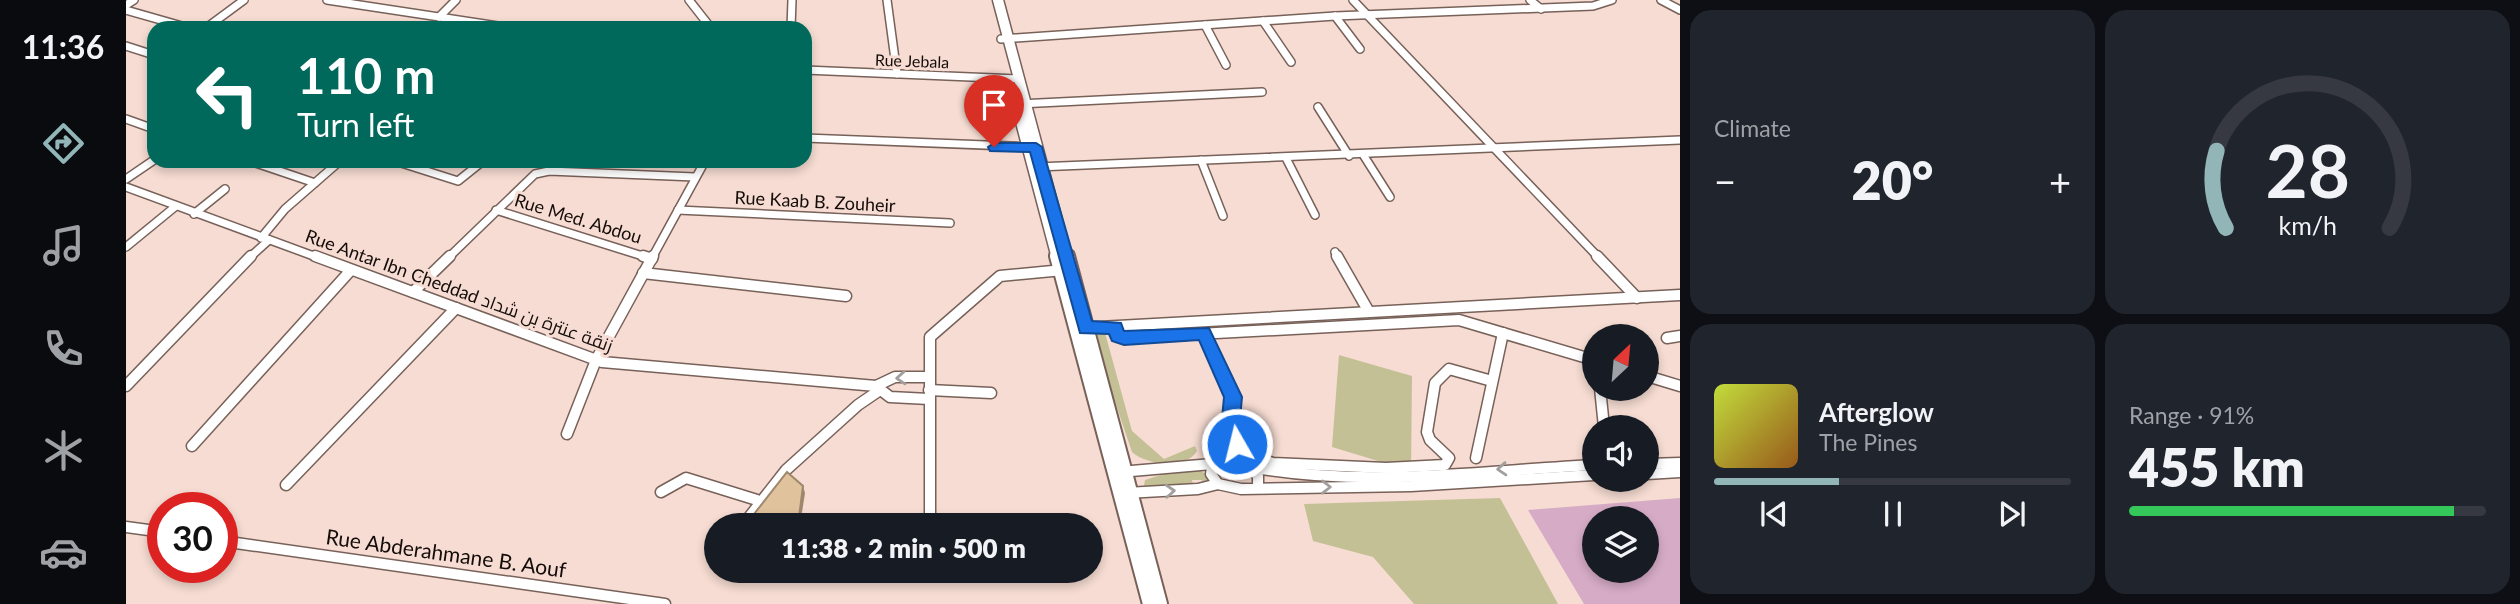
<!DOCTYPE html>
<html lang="en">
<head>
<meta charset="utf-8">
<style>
  :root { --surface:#171b24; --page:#20242c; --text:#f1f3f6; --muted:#9ea1a6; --line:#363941; --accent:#92b6b8 }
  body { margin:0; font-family:Lato,Cairo,sans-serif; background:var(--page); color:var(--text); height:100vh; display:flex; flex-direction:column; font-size:26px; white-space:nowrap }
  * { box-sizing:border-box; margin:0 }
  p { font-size:23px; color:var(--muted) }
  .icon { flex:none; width:38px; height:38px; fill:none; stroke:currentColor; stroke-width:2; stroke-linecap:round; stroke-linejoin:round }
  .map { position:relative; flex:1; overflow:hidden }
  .details { display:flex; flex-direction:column; gap:10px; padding:10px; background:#0d0f14; width:840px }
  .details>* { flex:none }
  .top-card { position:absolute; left:21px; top:21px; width:665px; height:147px; border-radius:21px; box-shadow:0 4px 10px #0003; background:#00695c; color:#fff; overflow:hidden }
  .needle { width:46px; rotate:26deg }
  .tools { position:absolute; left:1456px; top:324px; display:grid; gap:14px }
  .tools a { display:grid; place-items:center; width:77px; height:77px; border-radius:50%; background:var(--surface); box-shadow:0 4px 10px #0003; font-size:35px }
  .speed { position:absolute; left:21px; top:492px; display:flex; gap:14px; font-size:35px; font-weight:700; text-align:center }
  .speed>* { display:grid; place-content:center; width:91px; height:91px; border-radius:50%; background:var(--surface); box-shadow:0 4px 10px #0003; line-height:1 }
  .speed .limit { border:10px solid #d22; background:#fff; color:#111 }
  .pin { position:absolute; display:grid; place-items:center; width:60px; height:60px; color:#fff; margin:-72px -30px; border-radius:50% 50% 50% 0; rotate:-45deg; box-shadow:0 0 7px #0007 }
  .pin .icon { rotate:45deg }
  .me { position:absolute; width:77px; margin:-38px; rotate:352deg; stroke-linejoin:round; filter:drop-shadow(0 0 5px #0008) }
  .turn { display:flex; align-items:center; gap:24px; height:147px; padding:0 35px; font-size:32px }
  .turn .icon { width:91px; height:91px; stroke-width:2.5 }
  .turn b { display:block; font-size:49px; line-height:60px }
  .big { font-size:52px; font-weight:800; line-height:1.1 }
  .details .card { flex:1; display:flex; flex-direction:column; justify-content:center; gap:10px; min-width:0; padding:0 24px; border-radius:21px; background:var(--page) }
  .details .dial { align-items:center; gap:0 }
  .dial svg { height:182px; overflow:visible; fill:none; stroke:var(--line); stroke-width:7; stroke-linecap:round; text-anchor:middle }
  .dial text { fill:var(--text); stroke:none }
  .song { display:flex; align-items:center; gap:21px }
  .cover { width:84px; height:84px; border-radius:10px; background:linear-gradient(135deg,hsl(70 70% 55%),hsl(30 70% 35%)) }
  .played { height:7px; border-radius:4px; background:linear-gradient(90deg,var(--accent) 35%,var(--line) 35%) }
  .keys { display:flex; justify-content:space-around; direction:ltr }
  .heat { display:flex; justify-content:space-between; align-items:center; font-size:38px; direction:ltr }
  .charge { height:10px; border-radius:5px; background:linear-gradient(90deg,#34c759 91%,var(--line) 0) }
  .details .tiles { flex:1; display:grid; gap:10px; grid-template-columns:repeat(2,1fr) }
  .trip { position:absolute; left:578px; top:513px; width:399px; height:70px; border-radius:35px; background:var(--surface); box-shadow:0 4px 10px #0003; font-weight:800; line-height:70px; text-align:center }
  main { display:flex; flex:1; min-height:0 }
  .menu { display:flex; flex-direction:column; width:126px; justify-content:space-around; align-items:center; background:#090b0e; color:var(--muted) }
  .menu .icon { width:49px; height:49px }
  .menu .current { color:var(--accent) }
  .menu b { font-size:32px; color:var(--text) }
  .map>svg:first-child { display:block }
  .green { fill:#c4c095 }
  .water { fill:#d6abc6; fill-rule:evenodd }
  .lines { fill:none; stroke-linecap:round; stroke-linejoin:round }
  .street-far1-casing { stroke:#776159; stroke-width:10 }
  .street-casing { stroke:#776159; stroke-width:13 }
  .secondary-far1-casing { stroke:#776159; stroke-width:13 }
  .secondary-casing { stroke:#776159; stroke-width:18 }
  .street-far1 { stroke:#fff; stroke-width:7 }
  .street { stroke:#fff; stroke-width:10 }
  .secondary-far1 { stroke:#fff; stroke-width:10 }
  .secondary { stroke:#fff; stroke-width:14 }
  .shaded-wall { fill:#9d886d }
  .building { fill:#e0c29c; stroke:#9d886d; stroke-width:2 }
  .oneway { stroke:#a19e9d }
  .route { fill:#1a73e8; stroke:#114b97; stroke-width:2 }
  .labels { text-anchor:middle; stroke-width:6; stroke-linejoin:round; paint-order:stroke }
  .far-street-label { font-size:16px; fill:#140c09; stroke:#f6dcd2 }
  .street-label { font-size:18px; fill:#140c09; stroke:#f6dcd2 }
  .near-street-label { font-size:21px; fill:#140c09; stroke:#f6dcd2 }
</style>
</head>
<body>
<main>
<nav class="menu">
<b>11:36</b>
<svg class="icon current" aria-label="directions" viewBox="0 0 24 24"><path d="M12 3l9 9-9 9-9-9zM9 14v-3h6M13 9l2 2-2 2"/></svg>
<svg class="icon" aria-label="music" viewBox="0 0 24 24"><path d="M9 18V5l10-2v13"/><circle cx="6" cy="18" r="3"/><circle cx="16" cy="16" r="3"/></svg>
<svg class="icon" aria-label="phone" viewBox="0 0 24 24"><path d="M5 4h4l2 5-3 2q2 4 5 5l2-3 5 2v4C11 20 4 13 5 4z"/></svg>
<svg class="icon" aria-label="climate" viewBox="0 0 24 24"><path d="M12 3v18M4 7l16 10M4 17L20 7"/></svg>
<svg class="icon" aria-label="car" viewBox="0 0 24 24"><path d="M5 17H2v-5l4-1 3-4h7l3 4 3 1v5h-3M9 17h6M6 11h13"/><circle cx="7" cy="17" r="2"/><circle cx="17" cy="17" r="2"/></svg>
</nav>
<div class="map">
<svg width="1554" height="604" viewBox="0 0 1554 604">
  <rect width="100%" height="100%" fill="#f6dcd2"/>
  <g class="green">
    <path d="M965,331L979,333L1006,431L1038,459L1069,446L1071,451C1060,470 1020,465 1006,452Z"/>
    <polygon points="1213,355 1286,376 1285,471 1206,447"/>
    <polygon points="1073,470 1080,474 1082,482 1077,485 1076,480 1066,480 1067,485 1018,486 1019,480 1047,471"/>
    <polygon points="1374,498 1432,604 1288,604 1247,557 1187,541 1178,504"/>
  </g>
  <path class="water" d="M1554,498V604H1458L1402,510ZM1468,518H1521V570H1468Z"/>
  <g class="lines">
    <g class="street-far1-casing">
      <g id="street-far1">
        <polyline points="201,0 386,28"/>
        <polyline points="563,0 585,28"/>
        <polyline points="761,0 771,74"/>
        <polyline points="1227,0 1473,258"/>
        <polyline points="1404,0 1415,9"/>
        <polyline points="1535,0 1554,10"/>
        <polyline points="0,5 8,0"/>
        <polyline points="0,10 63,28"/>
        <polyline points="1209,16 1234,49"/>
        <polyline points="313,17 330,0"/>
        <polyline points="1137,21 1165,62"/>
        <polyline points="1079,25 1100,65"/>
        <polyline points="80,28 118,0"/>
        <polyline points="665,28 666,0"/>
        <polyline points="875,39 1209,16 1467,6 1486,0"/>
        <polyline points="0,46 28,55"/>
        <polyline points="679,70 893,79"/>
        <polyline points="893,104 1136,92"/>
        <polyline points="1192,107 1223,156"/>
        <polyline points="0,119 28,129"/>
        <polyline points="679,138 908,147"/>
        <polyline points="1238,156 1264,197"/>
        <polyline points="1160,158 1189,215"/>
        <polyline points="1075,160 1097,216"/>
        <polyline points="124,161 189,183"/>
        <polyline points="269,161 332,181 357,161"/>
        <polyline points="911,167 1554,140"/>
        <polyline points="0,179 28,160"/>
        <polyline points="0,187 193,258"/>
        <polyline points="370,210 523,258"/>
        <polyline points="552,210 824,223"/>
        <polyline points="68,214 99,189"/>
        <polyline points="135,238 159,209 214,161"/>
        <polyline points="0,247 50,206"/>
        <polyline points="1209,252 1212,258"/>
        <polyline points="123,258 143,240"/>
        <polyline points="322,258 409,174 423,171 569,177"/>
        <polyline points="526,258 579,161"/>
      </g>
    </g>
    <g class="street-casing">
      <g id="street">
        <polyline points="189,256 476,362 750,386"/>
        <polyline points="517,256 526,259"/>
        <polyline points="1211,256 1243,312"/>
        <polyline points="1471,256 1511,298"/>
        <polyline points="517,273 720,296"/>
        <polyline points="287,292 324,256"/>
        <polyline points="989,327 993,337 998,338 1333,320 1468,360"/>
        <polyline points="955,328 1554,295"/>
        <polyline points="1078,333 1107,397 1104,426 1108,441 1131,458 1147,463 1260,468 1319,465 1323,458 1304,440 1301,432 1309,383 1323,369 1366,381"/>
        <polyline points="1541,338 1554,336"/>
        <polyline points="1521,376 1554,386"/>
        <polyline points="0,386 125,256"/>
        <polyline points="750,386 769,377 802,377"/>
        <polyline points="751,387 764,397 803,399"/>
        <polyline points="1474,388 1478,427"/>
        <polyline points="803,390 865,393"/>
        <polyline points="441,434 470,360 527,256"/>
        <polyline points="66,446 225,270"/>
        <polyline points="1350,458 1377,333"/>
        <polyline points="1521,464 1554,463"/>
        <path d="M1125,467C1239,488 1353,471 1468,465"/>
        <polyline points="994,472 1086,464"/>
        <polyline points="1521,474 1554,472"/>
        <polyline points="160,485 330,308"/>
        <path d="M1132,487V476C1121,462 1104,456 1087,463L1085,474L1092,484L1115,489L1285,486L1468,475"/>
        <polyline points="535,492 560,478 631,500"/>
        <polyline points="1000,493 1072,489 1092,484"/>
        <polyline points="617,525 660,470 732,405 754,390"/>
        <polyline points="804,525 804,337 874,276 937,270"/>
        <polyline points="0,527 37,532"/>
        <polyline points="96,541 539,604"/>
      </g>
    </g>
    <g class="secondary-far1-casing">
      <g id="secondary-far1">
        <polyline points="872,0 941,258"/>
        <polyline points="887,92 931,258"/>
      </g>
    </g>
    <g class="secondary-casing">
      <g id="secondary">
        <polyline points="931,256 1024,604"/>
        <polyline points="941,256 1034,604"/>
      </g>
    </g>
    <use href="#street-far1" class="street-far1"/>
    <use href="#street" class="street"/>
    <use href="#secondary-far1" class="secondary-far1"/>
    <use href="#secondary" class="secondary"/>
  </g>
  <polygon class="shaded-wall" points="677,486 679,493 674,525 672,525"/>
  <polygon class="building" points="661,472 677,486 672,525 612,525 621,523"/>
  <defs><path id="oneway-chevron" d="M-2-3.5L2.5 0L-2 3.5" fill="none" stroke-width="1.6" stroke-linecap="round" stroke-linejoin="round" transform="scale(1.75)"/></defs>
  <g class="oneway">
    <use href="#oneway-chevron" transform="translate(775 378) rotate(176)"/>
    <use href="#oneway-chevron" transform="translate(1376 469) rotate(176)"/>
    <use href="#oneway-chevron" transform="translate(1200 487)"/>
    <use href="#oneway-chevron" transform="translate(1044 491) rotate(-3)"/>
  </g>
  <polygon class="route" points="868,143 910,143 916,147 966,321 995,323 998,331 1083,328 1116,397 1113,430 1120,444 1117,450 1105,450 1095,430 1098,397 1073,340 998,345 986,341 983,334 954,333 904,152 864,151 862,147"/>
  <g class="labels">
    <g class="far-street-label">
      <text transform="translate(786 61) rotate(2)" y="6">Rue Jebala</text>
    </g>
    <g class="street-label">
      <text transform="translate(689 202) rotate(3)" y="6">Rue Kaab B. Zouheir</text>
      <text transform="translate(452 219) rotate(17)" y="6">Rue Med. Abdou</text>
      <text transform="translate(333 291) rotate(20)" y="6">Rue Antar Ibn Cheddad زنقة عنترة بن شداد</text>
    </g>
    <g class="near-street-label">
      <text transform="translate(320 554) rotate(8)" y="7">Rue Abderahmane B. Aouf</text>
    </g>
  </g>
</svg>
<div class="tools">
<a><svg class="needle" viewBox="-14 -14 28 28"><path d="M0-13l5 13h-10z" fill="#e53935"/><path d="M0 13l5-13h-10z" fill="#9ea1a6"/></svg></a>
<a><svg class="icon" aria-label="sound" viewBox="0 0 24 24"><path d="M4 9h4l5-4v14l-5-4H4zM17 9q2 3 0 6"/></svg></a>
<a><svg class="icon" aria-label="layers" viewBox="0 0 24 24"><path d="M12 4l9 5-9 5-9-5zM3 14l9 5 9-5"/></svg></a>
</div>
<div class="speed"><div class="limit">30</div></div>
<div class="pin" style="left:868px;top:147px;background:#d93025"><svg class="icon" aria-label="arrive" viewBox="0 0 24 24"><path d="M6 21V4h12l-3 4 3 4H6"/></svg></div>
<svg class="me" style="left:1111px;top:444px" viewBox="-20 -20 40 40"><circle r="17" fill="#1a73e8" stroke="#fff" stroke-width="3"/><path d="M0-11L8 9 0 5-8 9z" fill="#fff"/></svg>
<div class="trip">11:38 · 2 min · 500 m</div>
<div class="top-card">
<div class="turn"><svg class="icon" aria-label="left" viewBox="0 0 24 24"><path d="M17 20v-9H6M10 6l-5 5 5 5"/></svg><div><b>110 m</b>Turn left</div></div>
</div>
</div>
<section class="details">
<div class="tiles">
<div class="card"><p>Climate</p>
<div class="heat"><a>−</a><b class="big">20°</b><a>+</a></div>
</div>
<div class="card dial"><svg viewBox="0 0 100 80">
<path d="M14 69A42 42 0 1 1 86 69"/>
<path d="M14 69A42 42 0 0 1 10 35" stroke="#92b6b8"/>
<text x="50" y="56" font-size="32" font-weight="700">28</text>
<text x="50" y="72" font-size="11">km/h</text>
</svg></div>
<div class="card">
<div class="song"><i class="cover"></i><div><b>Afterglow</b><p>The Pines</p></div></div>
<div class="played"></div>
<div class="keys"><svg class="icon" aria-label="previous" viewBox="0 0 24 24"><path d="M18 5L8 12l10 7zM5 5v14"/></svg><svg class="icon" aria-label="pause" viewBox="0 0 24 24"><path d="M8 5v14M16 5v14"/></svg><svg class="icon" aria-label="next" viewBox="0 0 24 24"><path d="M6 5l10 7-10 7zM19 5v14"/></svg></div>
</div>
<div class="card"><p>Range · 91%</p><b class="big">455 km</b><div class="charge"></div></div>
</div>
</section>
</main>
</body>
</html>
